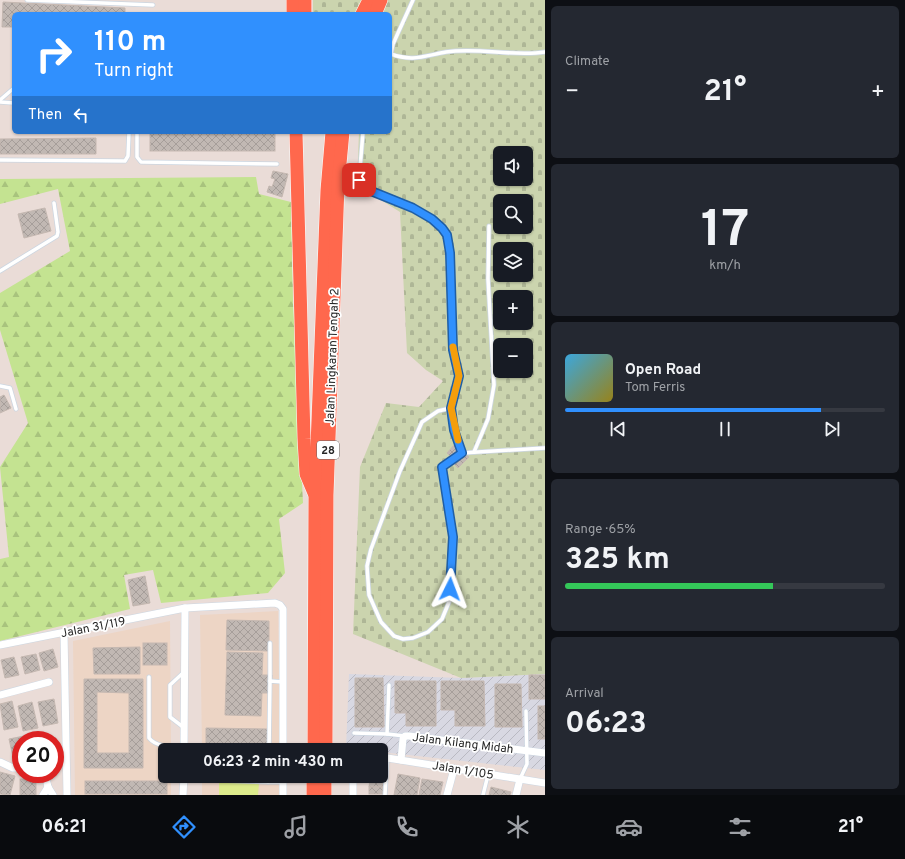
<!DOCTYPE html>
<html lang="en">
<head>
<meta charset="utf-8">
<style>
  :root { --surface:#171b24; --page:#242831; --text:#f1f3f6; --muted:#9ea1a6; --line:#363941; --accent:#3090fe }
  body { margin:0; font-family:Overpass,sans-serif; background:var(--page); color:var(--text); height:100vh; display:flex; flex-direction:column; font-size:15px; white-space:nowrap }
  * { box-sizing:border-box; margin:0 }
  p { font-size:13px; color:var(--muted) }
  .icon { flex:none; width:22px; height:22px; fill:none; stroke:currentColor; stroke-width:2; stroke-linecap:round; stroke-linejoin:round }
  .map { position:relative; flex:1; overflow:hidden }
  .sheet { display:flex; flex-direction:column; gap:6px; padding:6px; background:#0d0f14; width:360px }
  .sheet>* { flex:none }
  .guide { position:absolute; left:12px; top:12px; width:380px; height:122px; border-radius:6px; box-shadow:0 1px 3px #0004; background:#3090fe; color:#fff; overflow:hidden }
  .controls { position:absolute; left:493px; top:146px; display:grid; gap:8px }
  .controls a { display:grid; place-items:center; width:40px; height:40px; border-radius:6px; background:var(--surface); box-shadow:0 1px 3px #0004; font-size:20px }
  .speed { position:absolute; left:12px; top:731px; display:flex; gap:8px; font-size:20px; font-weight:700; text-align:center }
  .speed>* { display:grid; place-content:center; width:52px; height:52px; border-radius:50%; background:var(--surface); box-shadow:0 1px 3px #0004; line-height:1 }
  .speed .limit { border:6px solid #d22; background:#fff; color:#111 }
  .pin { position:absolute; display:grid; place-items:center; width:34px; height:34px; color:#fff; margin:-17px; border-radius:8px; box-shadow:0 2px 6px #0006 }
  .me { position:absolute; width:44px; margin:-22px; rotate:3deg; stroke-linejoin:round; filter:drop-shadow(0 0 3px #0008) }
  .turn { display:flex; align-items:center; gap:14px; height:84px; padding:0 16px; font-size:18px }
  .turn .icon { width:52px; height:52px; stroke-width:2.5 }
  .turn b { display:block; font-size:28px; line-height:34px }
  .then { display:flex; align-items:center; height:38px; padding:0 16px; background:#0003; gap:8px; font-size:15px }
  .big { font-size:30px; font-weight:700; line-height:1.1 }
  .sheet .card { flex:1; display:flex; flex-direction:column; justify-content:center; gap:6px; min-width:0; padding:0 14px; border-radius:6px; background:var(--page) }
  .sheet .dial { align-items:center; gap:0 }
  .dial b { font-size:52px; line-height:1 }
  .song { display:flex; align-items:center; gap:12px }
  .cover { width:48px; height:48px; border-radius:6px; background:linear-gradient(135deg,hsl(200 70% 55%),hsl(50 70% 35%)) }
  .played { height:4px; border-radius:2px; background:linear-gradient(90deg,var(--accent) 80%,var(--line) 80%) }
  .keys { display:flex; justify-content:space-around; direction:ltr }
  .heat { display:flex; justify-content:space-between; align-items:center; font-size:22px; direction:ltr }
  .charge { height:6px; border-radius:3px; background:linear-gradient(90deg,#34c759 65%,var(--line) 0) }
  .trip { position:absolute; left:158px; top:743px; width:230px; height:40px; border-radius:6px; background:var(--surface); box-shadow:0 1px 3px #0004; font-weight:700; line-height:40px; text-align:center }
  .tab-bar { display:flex; height:64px; justify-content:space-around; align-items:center; background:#090b0e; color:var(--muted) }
  .tab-bar .icon { width:28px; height:28px }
  .tab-bar .current { color:var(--accent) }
  .tab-bar b { font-size:18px; color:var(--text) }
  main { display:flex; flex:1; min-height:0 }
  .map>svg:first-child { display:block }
  .industrial { fill:url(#industrial-furrows) }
  .education { fill:#edd5c5 }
  .forest { fill:url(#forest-firs) }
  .cemetery { fill:url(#cemetery-stones); fill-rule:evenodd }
  .pitch { fill:#ddeb8c }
  .building { fill:url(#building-cross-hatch); stroke:#c5b8b1; fill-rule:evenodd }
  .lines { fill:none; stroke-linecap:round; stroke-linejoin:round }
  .lane-casing { stroke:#ccd6e1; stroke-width:5 }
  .street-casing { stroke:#ccd6e1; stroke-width:8 }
  .highway-casing { stroke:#fff; stroke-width:14 }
  .lane { stroke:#fff; stroke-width:3.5 }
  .street { stroke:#fff; stroke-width:7 }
  .highway { stroke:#ff684d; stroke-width:13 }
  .route-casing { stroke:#1f5ea5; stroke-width:10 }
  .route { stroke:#3090fe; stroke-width:7 }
  .slow { stroke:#f59e0b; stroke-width:7 }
  .labels { text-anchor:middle; stroke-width:3.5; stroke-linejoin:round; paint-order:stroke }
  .shield { fill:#fff; stroke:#676767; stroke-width:1 }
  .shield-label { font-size:11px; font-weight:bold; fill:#262626 }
  .street-label { font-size:12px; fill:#262626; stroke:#fff }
</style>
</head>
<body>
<main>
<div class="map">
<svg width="545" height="795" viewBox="0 0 545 795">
  <defs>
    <pattern id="industrial-furrows" width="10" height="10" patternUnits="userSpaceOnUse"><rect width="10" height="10" fill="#d8d8e2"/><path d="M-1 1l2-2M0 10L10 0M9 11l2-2" fill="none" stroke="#b9b9c2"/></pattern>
    <pattern id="forest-firs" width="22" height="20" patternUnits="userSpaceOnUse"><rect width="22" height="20" fill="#c4e391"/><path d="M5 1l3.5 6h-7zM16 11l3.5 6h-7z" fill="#a8c37d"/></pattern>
    <pattern id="cemetery-stones" width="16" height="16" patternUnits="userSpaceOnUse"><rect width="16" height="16" fill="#cbd4ae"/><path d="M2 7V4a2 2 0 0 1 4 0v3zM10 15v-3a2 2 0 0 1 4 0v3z" fill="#aeb696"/></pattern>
    <pattern id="building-cross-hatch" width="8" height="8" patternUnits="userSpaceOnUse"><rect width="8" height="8" fill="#c1b8b3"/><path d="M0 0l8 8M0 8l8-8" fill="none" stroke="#a69e9a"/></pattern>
  </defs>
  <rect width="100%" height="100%" fill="#eadcd7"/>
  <polygon class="industrial" points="349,674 461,678 545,674 545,770 381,752 381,750 346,748"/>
  <g class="education">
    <polygon points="278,611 280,750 202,750 200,615"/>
    <polygon points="170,621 171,750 165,750 165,776 171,776 171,795 75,795 73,641"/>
    <rect x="202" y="776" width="79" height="19"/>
  </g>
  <polygon class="forest" points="256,177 259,194 291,202 293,299 303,503 279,519 285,573 268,593 161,603 153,570 124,575 130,609 0,641 0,559 9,557 0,467 28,423 0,330 0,293 70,251 58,189 0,204 0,179"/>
  <path class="cemetery" d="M313,0H545V674L461,678L353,634L360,467L386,403L419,407L443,381L426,370L407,353L400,212L357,185L359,132H390V14H313ZM500,153H526V179H500ZM500,201H526V227H500ZM500,249H526V275H500ZM500,297H526V323H500ZM500,345H526V371H500Z"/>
  <polygon class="pitch" points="219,782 259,784 258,795 219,795"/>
  <g class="building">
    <polygon points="3,2 125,8 125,14 14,14 14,27 2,27"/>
    <rect x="150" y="132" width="125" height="19"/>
    <polygon points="96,138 96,154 0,154 0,139"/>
    <polygon points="273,171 288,174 282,197 267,192 269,186 272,187 275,179 271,178"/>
    <polygon points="45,208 51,231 24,238 18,214"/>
    <polygon points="4,395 11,408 0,413 0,397"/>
    <polygon points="455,444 469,457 458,468 452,462 454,460 447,453"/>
    <polygon points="145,576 150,603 133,606 128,580"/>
    <polygon points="227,620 269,621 269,651 226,650"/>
    <rect x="143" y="643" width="24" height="22"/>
    <polygon points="140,647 140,674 94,674 93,648"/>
    <polygon points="53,649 58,667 44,671 39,653"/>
    <polygon points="227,652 263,653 262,675 272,675 271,693 262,693 261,716 225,715"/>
    <polygon points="36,654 40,670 25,674 21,657"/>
    <polygon points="14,657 19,675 5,678 1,660"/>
    <rect x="529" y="675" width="16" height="24"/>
    <polygon points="355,678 383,678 384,727 355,727"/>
    <path d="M84,679H143V768H84ZM97,692L129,693V753H97Z"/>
    <polygon points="395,681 436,681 436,726 406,726 406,713 395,713"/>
    <polygon points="441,681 484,681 485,726 455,726 455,710 441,710"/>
    <polygon points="495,684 521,684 522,727 495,727"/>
    <polygon points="54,699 58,723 43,726 38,702"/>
    <polygon points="12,701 18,727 4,730 0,704"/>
    <polygon points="32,702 38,728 23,731 18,706"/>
    <rect x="538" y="706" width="7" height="33"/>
    <polygon points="206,728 268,729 267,750 206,750"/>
    <polygon points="36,734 56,738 55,744 55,740 35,740"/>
    <polygon points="24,736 25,740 21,740 21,755 13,757 9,739"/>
    <polygon points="0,772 15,776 10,795 0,794"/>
    <polygon points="381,772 383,772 383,780 370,779 370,776 381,776"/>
    <polygon points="398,774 420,778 417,795 394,795"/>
    <rect x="20" y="779" width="16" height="16"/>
    <polygon points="370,779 383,780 383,787 369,787"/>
    <polygon points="422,779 443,782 440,795 419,795"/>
    <rect x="85" y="781" width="82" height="13"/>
    <rect x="369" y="787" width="14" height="7"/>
    <polygon points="491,787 511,792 510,795 489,795"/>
  </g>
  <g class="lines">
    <g class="lane-casing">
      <g id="lane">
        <polyline points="27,0 153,5"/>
        <path d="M413,0L393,44L391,54C412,62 424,56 446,52C479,47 513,57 545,52"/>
        <polyline points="0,100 14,88"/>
        <polyline points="0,102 14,103"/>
        <polyline points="137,132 137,157 141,162 277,164"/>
        <polyline points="363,132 359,180 363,186 371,191 413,208 432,219 442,227 447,235 450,253 453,349 459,377 451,408 454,430 462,453"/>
        <polyline points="0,160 125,161 128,156 129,132"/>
        <polyline points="0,271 57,236 58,232 54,203"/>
        <polyline points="0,386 10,388 16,409"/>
        <polyline points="451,408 438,411 422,422 400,471 371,549 367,566 369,595 381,622 394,636 403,639 413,638 428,632 442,619 449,602 453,537 442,467 462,453 545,448"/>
        <polyline points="474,452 488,419 494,385 488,279 489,226"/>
        <path d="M149,677V738C157,748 172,746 184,746"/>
        <polyline points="270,681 270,643"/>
        <polyline points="183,727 170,717 170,685 184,672"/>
        <polyline points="354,733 387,734 405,736"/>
        <polyline points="387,734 389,685"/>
        <polyline points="269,750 270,681 283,682"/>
        <polyline points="520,779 527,764 526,711"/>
        <polyline points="214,780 268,782 268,776"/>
        <polyline points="268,782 283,782"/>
        <polyline points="385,795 387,758"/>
        <polyline points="483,795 488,775"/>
      </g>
    </g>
    <g class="street-casing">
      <g id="street">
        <polyline points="64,633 67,795"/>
        <polyline points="0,645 185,608 275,603 280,605 283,609 283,750"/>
        <polyline points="0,695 49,682"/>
        <polyline points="184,750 185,608"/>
        <polyline points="381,757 545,783"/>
        <polyline points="401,760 403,739 405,736 409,736 545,753"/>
        <polyline points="0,762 13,768 21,768"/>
        <polyline points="45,774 48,787 53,795"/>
        <polyline points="353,776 353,795"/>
        <polyline points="43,795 48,787"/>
        <polyline points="183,795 184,776"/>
        <polyline points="283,795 283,776"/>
        <polyline points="447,795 454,769"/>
        <polyline points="516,795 520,779"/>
      </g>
    </g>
    <g class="highway-casing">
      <g id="highway">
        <polyline points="293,0 293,14"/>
        <polyline points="305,0 305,14"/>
        <polyline points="362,14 369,0"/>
        <polyline points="375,14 381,0"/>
        <polyline points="296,132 304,439 306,474 314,493"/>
        <polyline points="314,750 315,497 327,190 332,132"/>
        <polyline points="326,750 327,495 338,185 343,132"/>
        <polyline points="313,795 313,776"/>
        <polyline points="325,795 325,776"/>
      </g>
    </g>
    <use href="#lane" class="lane"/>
    <use href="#street" class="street"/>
    <use href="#highway" class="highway"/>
  </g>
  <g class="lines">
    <g class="route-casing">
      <polyline id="route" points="359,180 371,191 413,208 432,219 442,228 447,235 450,253 453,350 459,376 451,408 454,430 462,453 442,467 453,537 450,589"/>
    </g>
    <use href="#route" class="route"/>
    <polyline class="slow" points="453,347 459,376 451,408 458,440"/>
  </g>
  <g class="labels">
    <rect class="shield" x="317" y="441" width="22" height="18" rx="3"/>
    <g class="shield-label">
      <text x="328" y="454">28</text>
    </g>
    <g class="street-label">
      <text transform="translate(332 357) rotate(-88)" y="4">Jalan Lingkaran Tengah 2</text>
      <text transform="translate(93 627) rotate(-11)" y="4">Jalan 31/119</text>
      <text transform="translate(463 743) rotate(7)" y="4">Jalan Kilang Midah</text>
      <text transform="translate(463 770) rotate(9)" y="4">Jalan 1/105</text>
    </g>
  </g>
</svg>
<div class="controls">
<a><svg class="icon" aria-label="sound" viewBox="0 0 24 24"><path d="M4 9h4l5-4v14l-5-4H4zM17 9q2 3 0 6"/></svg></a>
<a><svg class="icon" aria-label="search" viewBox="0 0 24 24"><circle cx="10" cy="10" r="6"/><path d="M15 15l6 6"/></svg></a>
<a><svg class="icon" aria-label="layers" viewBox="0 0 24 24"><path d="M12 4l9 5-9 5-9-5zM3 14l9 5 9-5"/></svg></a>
<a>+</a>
<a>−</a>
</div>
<div class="speed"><div class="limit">20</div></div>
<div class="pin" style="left:359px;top:180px;background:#d93025"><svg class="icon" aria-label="arrive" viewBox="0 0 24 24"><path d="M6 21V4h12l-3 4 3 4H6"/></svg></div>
<svg class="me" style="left:450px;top:589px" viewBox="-20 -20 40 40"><path d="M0-17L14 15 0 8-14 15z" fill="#3090fe" stroke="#fff" stroke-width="4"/></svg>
<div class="trip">06:23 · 2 min · 430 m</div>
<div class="guide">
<div class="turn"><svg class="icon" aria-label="right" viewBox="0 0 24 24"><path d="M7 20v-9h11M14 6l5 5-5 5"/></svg><div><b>110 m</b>Turn right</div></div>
<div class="then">Then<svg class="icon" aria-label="left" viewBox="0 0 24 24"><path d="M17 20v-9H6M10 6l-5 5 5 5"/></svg></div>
</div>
</div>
<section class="sheet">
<div class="card"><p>Climate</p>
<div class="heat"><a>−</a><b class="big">21°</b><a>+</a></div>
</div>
<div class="card dial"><b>17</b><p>km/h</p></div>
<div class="card">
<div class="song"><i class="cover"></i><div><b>Open Road</b><p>Tom Ferris</p></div></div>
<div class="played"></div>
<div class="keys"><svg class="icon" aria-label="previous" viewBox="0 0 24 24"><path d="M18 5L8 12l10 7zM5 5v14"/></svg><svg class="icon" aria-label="pause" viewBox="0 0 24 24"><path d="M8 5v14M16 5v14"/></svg><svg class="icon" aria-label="next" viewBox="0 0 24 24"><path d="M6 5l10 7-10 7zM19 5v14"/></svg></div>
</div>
<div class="card"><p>Range · 65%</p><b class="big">325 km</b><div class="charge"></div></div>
<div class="card"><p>Arrival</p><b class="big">06:23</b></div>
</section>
</main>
<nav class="tab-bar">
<b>06:21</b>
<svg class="icon current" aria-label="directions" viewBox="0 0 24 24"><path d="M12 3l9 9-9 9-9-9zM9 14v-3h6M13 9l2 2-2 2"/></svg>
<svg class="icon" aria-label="music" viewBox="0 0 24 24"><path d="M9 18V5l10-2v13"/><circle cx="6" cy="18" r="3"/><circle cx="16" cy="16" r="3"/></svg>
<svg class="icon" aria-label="phone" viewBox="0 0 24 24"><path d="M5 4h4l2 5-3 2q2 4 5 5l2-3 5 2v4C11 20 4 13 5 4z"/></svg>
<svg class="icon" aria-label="climate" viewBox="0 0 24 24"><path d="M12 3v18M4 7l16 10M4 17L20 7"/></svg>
<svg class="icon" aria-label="car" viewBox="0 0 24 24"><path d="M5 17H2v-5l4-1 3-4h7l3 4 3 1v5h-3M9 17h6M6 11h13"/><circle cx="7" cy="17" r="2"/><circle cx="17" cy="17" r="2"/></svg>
<svg class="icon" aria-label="filters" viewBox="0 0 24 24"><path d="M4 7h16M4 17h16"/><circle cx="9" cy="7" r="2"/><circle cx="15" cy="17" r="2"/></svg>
<b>21°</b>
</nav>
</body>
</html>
